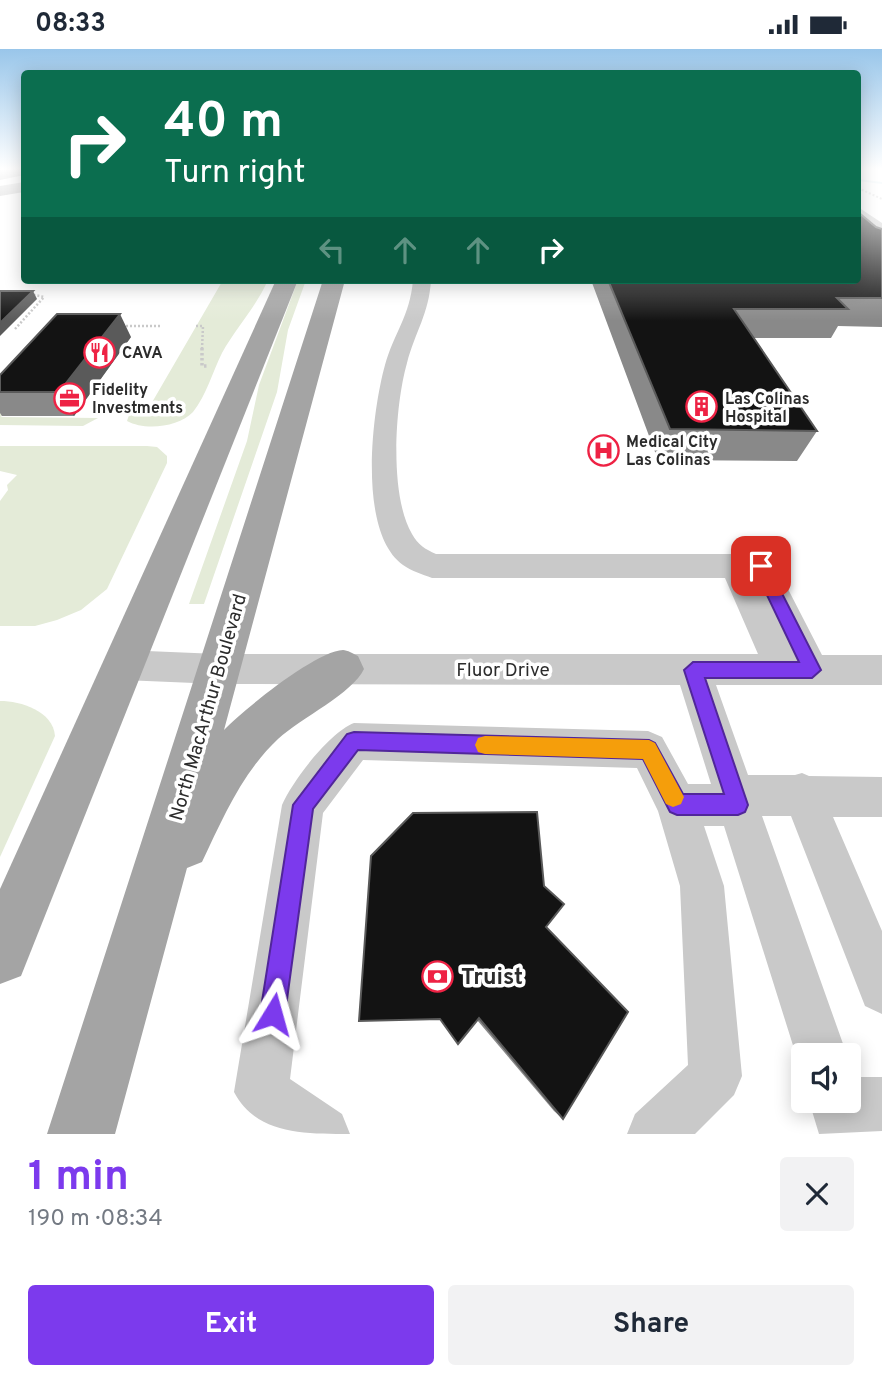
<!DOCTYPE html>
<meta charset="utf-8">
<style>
:root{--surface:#fff;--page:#f2f2f3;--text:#1f2937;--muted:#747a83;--accent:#7c3aed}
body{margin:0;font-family:Overpass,sans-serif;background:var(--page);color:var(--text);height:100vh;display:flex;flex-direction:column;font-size:26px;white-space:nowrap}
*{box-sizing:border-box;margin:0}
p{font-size:23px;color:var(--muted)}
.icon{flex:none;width:38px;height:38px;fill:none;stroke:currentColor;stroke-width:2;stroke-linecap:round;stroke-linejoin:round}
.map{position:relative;height:1085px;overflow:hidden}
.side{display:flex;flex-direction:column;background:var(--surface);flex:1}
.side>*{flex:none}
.hud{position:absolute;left:21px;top:21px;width:840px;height:214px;border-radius:7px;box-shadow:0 4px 18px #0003;background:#0b6e4f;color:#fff;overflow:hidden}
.controls{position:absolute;left:791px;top:994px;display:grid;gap:14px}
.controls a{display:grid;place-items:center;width:70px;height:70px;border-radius:7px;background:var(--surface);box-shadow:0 4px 18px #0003;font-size:35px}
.pin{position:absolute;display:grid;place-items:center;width:60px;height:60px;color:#fff;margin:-30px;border-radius:14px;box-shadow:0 4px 10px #0006}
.me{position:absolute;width:77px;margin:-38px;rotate:8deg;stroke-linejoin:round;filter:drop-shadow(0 0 5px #0008)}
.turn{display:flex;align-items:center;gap:24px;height:147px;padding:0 28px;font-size:32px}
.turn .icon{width:91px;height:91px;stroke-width:2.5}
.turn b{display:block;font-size:49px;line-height:60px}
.lanes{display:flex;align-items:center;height:66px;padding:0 28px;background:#0003;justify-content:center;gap:35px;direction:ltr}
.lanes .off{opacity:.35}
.round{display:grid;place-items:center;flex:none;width:74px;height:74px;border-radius:7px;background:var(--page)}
.headline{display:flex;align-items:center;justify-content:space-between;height:119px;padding:0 28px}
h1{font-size:42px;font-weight:700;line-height:52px;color:var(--accent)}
.action{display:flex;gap:14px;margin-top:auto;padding:14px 28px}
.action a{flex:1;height:80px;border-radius:7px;background:var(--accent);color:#fff;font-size:28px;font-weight:700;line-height:80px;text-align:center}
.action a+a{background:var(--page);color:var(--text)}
.status{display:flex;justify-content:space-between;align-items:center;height:49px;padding:0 35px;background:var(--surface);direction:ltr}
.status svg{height:19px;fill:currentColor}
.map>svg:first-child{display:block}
</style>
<div class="status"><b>08:33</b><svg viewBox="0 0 49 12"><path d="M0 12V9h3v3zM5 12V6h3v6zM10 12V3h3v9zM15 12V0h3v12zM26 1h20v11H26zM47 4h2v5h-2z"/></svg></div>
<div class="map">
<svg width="882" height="1085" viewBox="0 0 882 1085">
<rect width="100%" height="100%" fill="#fff"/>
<g fill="#e4ebd8">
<path d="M223,231H268C256,258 236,279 222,304C213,322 206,347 193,363C179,378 145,382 127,372L130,363L147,362Z"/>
<path d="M298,231H306L288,281L277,343L204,555H189L247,392L259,336Z"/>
<path d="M0,358H8L1,368L98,369L83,377L0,376Z"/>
<path d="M0,397H147L157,398L167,407V414L107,540L81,561L57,571L35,577H0V452L8,441L7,436L17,426L0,422Z"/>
<path d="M0,652C21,652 53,662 55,687L0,808Z"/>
</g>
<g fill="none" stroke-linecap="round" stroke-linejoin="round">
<path fill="#c2e0ec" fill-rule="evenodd" d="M858,130L882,133V135L858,132Z"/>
<path stroke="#c9c9c9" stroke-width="2" stroke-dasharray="2 2" stroke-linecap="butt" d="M858,139L882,150"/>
<g stroke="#c9c9c9" stroke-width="2.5" stroke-dasharray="2 2" stroke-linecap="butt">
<path d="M122,277H160"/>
<path d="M196,277H203L202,300"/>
<path d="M15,280L44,248L30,245"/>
</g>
<path stroke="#c9c9c9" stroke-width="3.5" stroke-dasharray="2.5 2.5" stroke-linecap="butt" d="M202,299V317H209"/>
<g fill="#c9c9c9" fill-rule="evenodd">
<path d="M858,158L882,174V187L858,169Z"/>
<path d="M413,231H431C429,265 415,283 407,314C395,356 389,446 412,485C418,496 425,500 436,505H735L746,509L748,513L750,509L761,505L772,509L822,606H882V636H716L748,726H795L802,724L809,727L882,728V768H833L882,882V965L865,957L791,767H762L847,1006H803L802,1025L724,777H704L724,837L742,1027L734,1046L695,1085H627L635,1065L688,1016L680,837L658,762L637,719L363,711L323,764L290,1030L342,1065L350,1085C302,1085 256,1085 234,1043L282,756C293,731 330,683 354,674L648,682L662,688L688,735H711L680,636L218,635L123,631L111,627L106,616L111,605L123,601L218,605H758L725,529H432C422,525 411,522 403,516C357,483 372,363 385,316C394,284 410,267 413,231Z"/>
<path d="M849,1028H882V1082L819,1085L809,1052H849Z"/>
</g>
<g fill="#a4a4a4" fill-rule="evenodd">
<path d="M24,133V143L0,147V137Z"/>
<path d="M276,231H298L21,927L0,935V840Z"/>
<path d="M323,231H345L224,681C243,661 316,602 343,601C347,601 354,605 358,607L364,620C353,644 301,669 278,690C242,724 223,769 202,813L187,819L115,1085H47Z"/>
</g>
<path fill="#939393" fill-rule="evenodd" d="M24,120V126L0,131V121Z"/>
</g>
<g fill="#898989">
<path d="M876,178L882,180V278L838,277L831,289H754L817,382L797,412L658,411L591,231H858Z"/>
<path d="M131,288L74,367H2L0,364V326Z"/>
<path d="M546,878L563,1070L554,1062L477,971Z"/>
</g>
<g fill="#5a5a5a">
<path d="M33,242L37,250L0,287V274Z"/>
<path d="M120,265L131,288L74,367L59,343Z"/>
</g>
<g fill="#131313" stroke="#5a5a5a" stroke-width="2">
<path d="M858,163L876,178L882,180V249H837L848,260H734L817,382L670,380L608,231H858Z"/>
<path d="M0,242H33L0,274Z"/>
<path d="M57,265H120L59,343H0V326Z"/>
<path d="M537,763L544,837L564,855L546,878L628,963L563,1070L479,969L458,995L440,970L359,972L371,807L413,764Z"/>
</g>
<linearGradient id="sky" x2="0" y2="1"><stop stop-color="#99c6ea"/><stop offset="0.44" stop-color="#fff"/><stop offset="1" stop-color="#fff" stop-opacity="0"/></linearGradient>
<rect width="882" height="272" fill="url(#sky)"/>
<path fill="#7c3aed" stroke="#51269a" stroke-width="2" d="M761,511L766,513L821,621L812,629H705L748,756L745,763L738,766H677L670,763L643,710L358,701L313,760L285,965L282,974L273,978L264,974L260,965L293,756L347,685L354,683L649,691L655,694L683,745H724L684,621L693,613H799L753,517Z"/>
<path fill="#f59e0b" d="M485,687L649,691L655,694L684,748L681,755L673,758L666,755L643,710L485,705L478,703L475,696L478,689Z"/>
<defs>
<symbol id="restaurant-ring" viewBox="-11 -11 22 22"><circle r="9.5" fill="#fff" stroke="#e24" stroke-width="1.5"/><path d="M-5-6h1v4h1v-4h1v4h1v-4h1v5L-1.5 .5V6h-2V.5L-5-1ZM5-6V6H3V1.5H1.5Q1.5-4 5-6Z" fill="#e24"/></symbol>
<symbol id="office-ring" viewBox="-11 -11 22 22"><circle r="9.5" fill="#fff" stroke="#e24" stroke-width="1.5"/><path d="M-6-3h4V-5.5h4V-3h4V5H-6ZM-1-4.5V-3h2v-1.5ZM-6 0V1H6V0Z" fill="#e24"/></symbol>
<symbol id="building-ring" viewBox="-11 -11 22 22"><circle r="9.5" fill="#fff" stroke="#e24" stroke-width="1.5"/><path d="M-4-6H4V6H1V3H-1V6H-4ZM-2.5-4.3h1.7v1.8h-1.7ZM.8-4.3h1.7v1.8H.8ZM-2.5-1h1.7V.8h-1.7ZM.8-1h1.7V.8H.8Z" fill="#e24"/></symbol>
<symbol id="hospital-ring" viewBox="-11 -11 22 22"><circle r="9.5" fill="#fff" stroke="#e24" stroke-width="1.5"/><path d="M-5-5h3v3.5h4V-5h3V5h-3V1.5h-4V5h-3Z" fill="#e24"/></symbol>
<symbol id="bank-ring" viewBox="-11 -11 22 22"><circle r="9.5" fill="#fff" stroke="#e24" stroke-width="1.5"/><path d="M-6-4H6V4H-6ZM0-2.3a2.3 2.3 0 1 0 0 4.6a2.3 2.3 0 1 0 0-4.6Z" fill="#e24"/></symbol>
</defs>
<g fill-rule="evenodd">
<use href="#restaurant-ring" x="82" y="286" width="35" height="35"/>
<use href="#office-ring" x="52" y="332" width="35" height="35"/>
<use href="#building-ring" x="684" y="340" width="35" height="35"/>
<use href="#hospital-ring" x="586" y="384" width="35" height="35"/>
<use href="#bank-ring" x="420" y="910" width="35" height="35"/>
</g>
<g text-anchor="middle" stroke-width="7" stroke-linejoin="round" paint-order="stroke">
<g font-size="16" font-weight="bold" fill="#2c2c2c" stroke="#fff" text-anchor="start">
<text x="122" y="309">CAVA</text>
<text x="92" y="346">Fidelity<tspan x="92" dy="18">Investments</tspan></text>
<text x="725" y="355">Las Colinas<tspan x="725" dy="18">Hospital</tspan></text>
<text x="626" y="398">Medical City<tspan x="626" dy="18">Las Colinas</tspan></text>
</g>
<g font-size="19" fill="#2c2c2c" stroke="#fff">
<text x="503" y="627">Fluor Drive</text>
<text transform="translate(207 658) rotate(-74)" y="7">North MacArthur Boulevard</text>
</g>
<g font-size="23" font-weight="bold" fill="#2c2c2c" stroke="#fff" text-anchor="start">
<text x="461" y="935">Truist</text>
</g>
</g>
</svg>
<div class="controls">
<a><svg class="icon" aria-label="sound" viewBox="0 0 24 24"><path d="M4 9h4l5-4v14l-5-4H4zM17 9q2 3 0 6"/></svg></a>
</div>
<div class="pin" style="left:761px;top:517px;background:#d93025"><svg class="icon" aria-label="arrive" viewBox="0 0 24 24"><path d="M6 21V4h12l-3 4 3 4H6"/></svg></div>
<svg class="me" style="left:273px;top:965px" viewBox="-20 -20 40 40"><path d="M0-17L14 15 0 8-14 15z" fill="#7c3aed" stroke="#fff" stroke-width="4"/></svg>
<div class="hud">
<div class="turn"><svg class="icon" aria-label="right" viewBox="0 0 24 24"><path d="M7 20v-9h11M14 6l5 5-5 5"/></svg><div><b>40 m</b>Turn right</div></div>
<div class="lanes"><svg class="icon off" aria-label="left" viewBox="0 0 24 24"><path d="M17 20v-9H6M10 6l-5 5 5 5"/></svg><svg class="icon off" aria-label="ahead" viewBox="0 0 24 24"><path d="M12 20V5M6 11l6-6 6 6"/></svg><svg class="icon off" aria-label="ahead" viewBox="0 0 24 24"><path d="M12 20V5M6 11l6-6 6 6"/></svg><svg class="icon" aria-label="right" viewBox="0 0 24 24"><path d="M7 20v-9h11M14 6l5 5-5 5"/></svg></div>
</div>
</div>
<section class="side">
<div class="headline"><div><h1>1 min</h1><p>190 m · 08:34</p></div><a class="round"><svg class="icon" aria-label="close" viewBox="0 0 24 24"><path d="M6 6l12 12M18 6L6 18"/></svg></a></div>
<div class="action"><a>Exit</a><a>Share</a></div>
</section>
